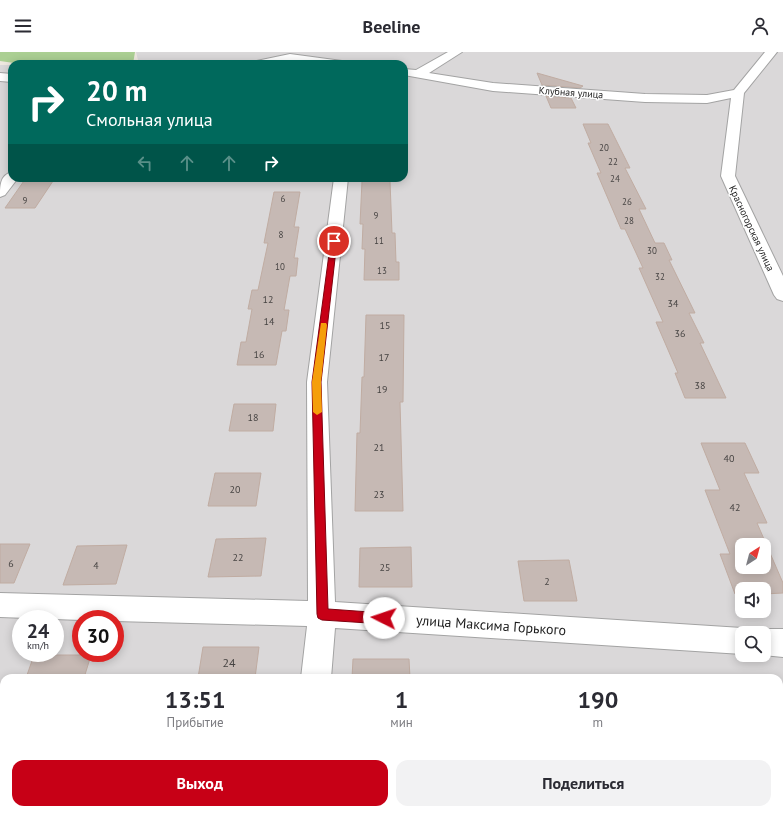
<!DOCTYPE html>
<html lang="ru">
<meta charset="utf-8">
<style>
:root{--surface:#fff;--page:#f2f2f3;--text:#2b2b33;--muted:#7c7c81;--accent:#c70016}
body{margin:0;font-family:"PT Sans",sans-serif;background:var(--page);color:var(--text);height:100vh;display:flex;flex-direction:column;font-size:15px;white-space:nowrap}
*{box-sizing:border-box;margin:0}
p{font-size:13px;color:var(--muted)}
.icon{flex:none;width:22px;height:22px;fill:none;stroke:currentColor;stroke-width:2;stroke-linecap:round;stroke-linejoin:round}
.map{position:relative;flex:1;overflow:hidden}
.side{position:absolute;left:0px;top:622px;width:783px;height:140px;display:flex;flex-direction:column;background:var(--surface);border-radius:12px 12px 0 0;box-shadow:0 2px 10px #0003}
.side>*{flex:none}
.hud{position:absolute;left:8px;top:8px;width:400px;height:122px;border-radius:12px;box-shadow:0 2px 10px #0003;background:#00695c;color:#fff;overflow:hidden}
.needle{width:26px;rotate:36deg}
.tools{position:absolute;left:735px;top:486px;display:grid;gap:8px}
.tools a{display:grid;place-items:center;width:36px;height:36px;border-radius:8px;background:var(--surface);box-shadow:0 2px 10px #0003;font-size:20px}
.speed{position:absolute;left:12px;top:558px;display:flex;gap:8px;font-size:20px;font-weight:700;text-align:center}
.speed>*{display:grid;place-content:center;width:52px;height:52px;border-radius:50%;background:var(--surface);box-shadow:0 2px 10px #0003;line-height:1}
.speed small{font-size:10px;font-weight:400}
.speed .limit{border:6px solid #d22;background:#fff;color:#111}
.pin{position:absolute;display:grid;place-items:center;width:34px;height:34px;color:#fff;margin:-17px;border:2px solid #fff;border-radius:50%;box-shadow:0 1px 4px #0007}
.me{position:absolute;width:44px;margin:-22px;rotate:274deg;stroke-linejoin:round;filter:drop-shadow(0 0 3px #0008)}
.turn{display:flex;align-items:center;gap:14px;height:84px;padding:0 12px;font-size:18px}
.turn .icon{width:52px;height:52px;stroke-width:2.5}
.turn b{display:block;font-size:28px;line-height:34px}
.lanes{display:flex;align-items:center;height:38px;padding:0 12px;background:#0003;justify-content:center;gap:20px;direction:ltr}
.lanes .off{opacity:.35}
.eta{display:flex;justify-content:space-evenly;align-items:center;height:68px;text-align:center}
.eta b{font-size:24px;font-weight:700;line-height:28px}
.action{display:flex;gap:8px;margin-top:auto;padding:8px 12px}
.action a{flex:1;height:46px;border-radius:12px;background:var(--accent);color:#fff;font-size:16px;font-weight:700;line-height:46px;text-align:center}
.action a+a{background:var(--page);color:var(--text)}
header{display:flex;justify-content:space-between;align-items:center;height:52px;padding:0 12px;background:var(--surface);font-size:18px;font-weight:700}
.map>svg:first-child{display:block}
</style>
<header><svg class="icon" aria-label="menu" viewBox="0 0 24 24"><path d="M4 6h16M4 12h16M4 18h16"/></svg>Beeline<svg class="icon" aria-label="person" viewBox="0 0 24 24"><circle cx="12" cy="8" r="4"/><path d="M4 21q1-7 8-7t8 7"/></svg></header>
<div class="map">
<svg width="783" height="762" viewBox="0 0 783 762">
<rect width="100%" height="100%" fill="#eee8e0"/>
<path fill="#dad8d9" fill-rule="evenodd" d="M136,0H783V762H0V13H12V126H404V12H139ZM742,493H764V515H742ZM742,537H764V559H742ZM21,567H55V601H21ZM81,567H115V601H81ZM742,581H764V603H742ZM4,626H779V758H4Z"/>
<path fill="#abcf93" d="M0,0H135L133,12H21L0,9Z"/>
<g fill="#c6b9b4" stroke="#c0aca2" fill-rule="evenodd">
<path d="M537,21L583,34L580,36L542,33Z"/>
<path d="M546,44L571,46L576,56H551Z"/>
<path d="M583,72H608L630,116H625L646,157H639L655,191H664L672,208H669L695,261H689L704,291H700L726,346H685L675,321H678L656,270H663L639,216H643L625,177H621L597,121H601L588,91H591Z"/>
<path d="M26,126H55L35,156H5Z"/>
<path d="M362,129H390L392,181H395L396,210H399V228H364L365,197H362L363,172H360Z"/>
<path d="M274,140H300L294,175H299L294,206H298L296,224H290L284,258H289L286,279H282L276,313H237L241,290H246L252,257H248L252,238H258L268,191H264Z"/>
<path d="M366,263H404L403,350H400L403,459H355L357,381H360L362,325H364Z"/>
<path d="M234,352H276L273,379H229Z"/>
<path d="M701,391H745L759,421H744L767,471H757L783,531V541L764,542V537H742V542H735L720,502H730L705,438H720ZM742,493H764V515H742Z"/>
<path d="M215,421H261L256,454H208Z"/>
<path d="M266,486L261,524L208,525L216,487Z"/>
<path d="M0,492H30L14,531H0Z"/>
<path d="M127,493L116,532L63,533L77,494Z"/>
<path d="M411,495L412,535H359L360,496Z"/>
<path d="M569,508L577,549H524L518,509Z"/>
<path d="M203,595H259L255,626H198Z"/>
<path d="M34,603H91L84,626H26Z"/>
<path d="M353,607H409L410,626H352Z"/>
</g>
<g fill="none" stroke-linecap="round" stroke-linejoin="round">
<defs>
<g id="minor">
<path d="M448,0H462L429,21L493,31L645,42L707,43L734,38L765,0H777L744,41L735,124L783,224V249L777,247L774,243L721,124L731,46L707,51L645,50L493,39L404,23V17L416,18Z"/>
<path d="M290,2L342,9L346,10L348,12H317L290,8L272,12H250L252,10Z"/>
<path d="M0,21L12,22V30L0,29Z"/>
<path d="M12,120V126H18L5,143L0,145C0,134 0,123 12,120Z"/>
<path d="M334,126H348L327,330L335,550L742,576L753,581H742V602L335,576L331,626H301L307,574L115,569V567L81,568L0,565V541L308,549L307,330Z"/>
<path d="M764,577H783V605L763,603L764,581H754Z"/>
<rect x="286" y="758" width="32" height="4"/>
</g>
</defs>
<use href="#minor" stroke="#a3a3a3" stroke-width="2"/>
<use href="#minor" fill="#fff" fill-rule="evenodd"/>
</g>
<path fill="#c70016" stroke="#81000e" d="M331,187L337,189L321,330L328,557L384,561L388,562L390,566L388,570L384,572L322,568L318,566L317,562L312,330Z"/>
<path fill="#f59e0b" d="M321,271H326L327,273L321,330L322,360L317,363L313,360L312,330Z"/>
<g text-anchor="middle" stroke-width="3" stroke-linejoin="round" paint-order="stroke">
<g font-size="9" fill="#464342">
<text x="604" y="99">20</text>
<text x="613" y="113">22</text>
<text x="615" y="130">24</text>
<text x="283" y="150">6</text>
<text x="25" y="152">9</text>
<text x="627" y="153">26</text>
<text x="376" y="167">9</text>
<text x="629" y="172">28</text>
<text x="281" y="186">8</text>
<text x="379" y="192">11</text>
<text x="652" y="202">30</text>
<text x="280" y="218">10</text>
<text x="382" y="222">13</text>
<text x="660" y="228">32</text>
</g>
<g font-size="10" fill="#1c1c1c" stroke="#fff">
<text transform="translate(571 40) rotate(4)" y="4">Клубная улица</text>
<text transform="translate(752 176) rotate(65)" y="4">Красногорская улица</text>
</g>
<g font-size="10" fill="#464342">
<text x="268" y="251">12</text>
<text x="673" y="255">34</text>
<text x="269" y="273">14</text>
<text x="385" y="277">15</text>
<text x="680" y="285">36</text>
<text x="259" y="306">16</text>
<text x="384" y="309">17</text>
<text x="700" y="337">38</text>
<text x="382" y="341">19</text>
<text x="253" y="369">18</text>
<text x="379" y="399">21</text>
<text x="729" y="410">40</text>
<text x="235" y="441">20</text>
<text x="379" y="446">23</text>
<text x="735" y="459">42</text>
<text x="238" y="509">22</text>
<text x="11" y="515">6</text>
<text x="96" y="517">4</text>
<text x="385" y="519">25</text>
<text x="547" y="533">2</text>
</g>
<g font-size="12" fill="#464342">
<text x="229" y="615">24</text>
</g>
<g font-size="14" fill="#1c1c1c" stroke="#fff">
<text transform="translate(491 573) rotate(4)" y="5">улица Максима Горького</text>
</g>
</g>
</svg>
<div class="tools">
<a><svg class="needle" viewBox="-14 -14 28 28"><path d="M0-13l5 13h-10z" fill="#e53935"/><path d="M0 13l5-13h-10z" fill="#7c7c81"/></svg></a>
<a><svg class="icon" aria-label="sound" viewBox="0 0 24 24"><path d="M4 9h4l5-4v14l-5-4H4zM17 9q2 3 0 6"/></svg></a>
<a><svg class="icon" aria-label="search" viewBox="0 0 24 24"><circle cx="10" cy="10" r="6"/><path d="M15 15l6 6"/></svg></a>
</div>
<div class="speed"><div>24<small>km/h</small></div><div class="limit">30</div></div>
<div class="pin" style="left:334px;top:189px;background:#d93025"><svg class="icon" aria-label="arrive" viewBox="0 0 24 24"><path d="M6 21V4h12l-3 4 3 4H6"/></svg></div>
<svg class="me" style="left:384px;top:566px" viewBox="-20 -20 40 40"><circle r="19" fill="#fff"/><path d="M0-13L10 11 0 6-10 11z" fill="#c70016"/></svg>
<div class="hud">
<div class="turn"><svg class="icon" aria-label="right" viewBox="0 0 24 24"><path d="M7 20v-9h11M14 6l5 5-5 5"/></svg><div><b>20 m</b>Смольная улица</div></div>
<div class="lanes"><svg class="icon off" aria-label="left" viewBox="0 0 24 24"><path d="M17 20v-9H6M10 6l-5 5 5 5"/></svg><svg class="icon off" aria-label="ahead" viewBox="0 0 24 24"><path d="M12 20V5M6 11l6-6 6 6"/></svg><svg class="icon off" aria-label="ahead" viewBox="0 0 24 24"><path d="M12 20V5M6 11l6-6 6 6"/></svg><svg class="icon" aria-label="right" viewBox="0 0 24 24"><path d="M7 20v-9h11M14 6l5 5-5 5"/></svg></div>
</div>
<section class="side">
<div class="eta">
<div><b>13:51</b><p>Прибытие</p></div>
<div><b>1</b><p>мин</p></div>
<div><b>190</b><p>m</p></div>
</div>
<div class="action"><a>Выход</a><a>Поделиться</a></div>
</section>
</div>
